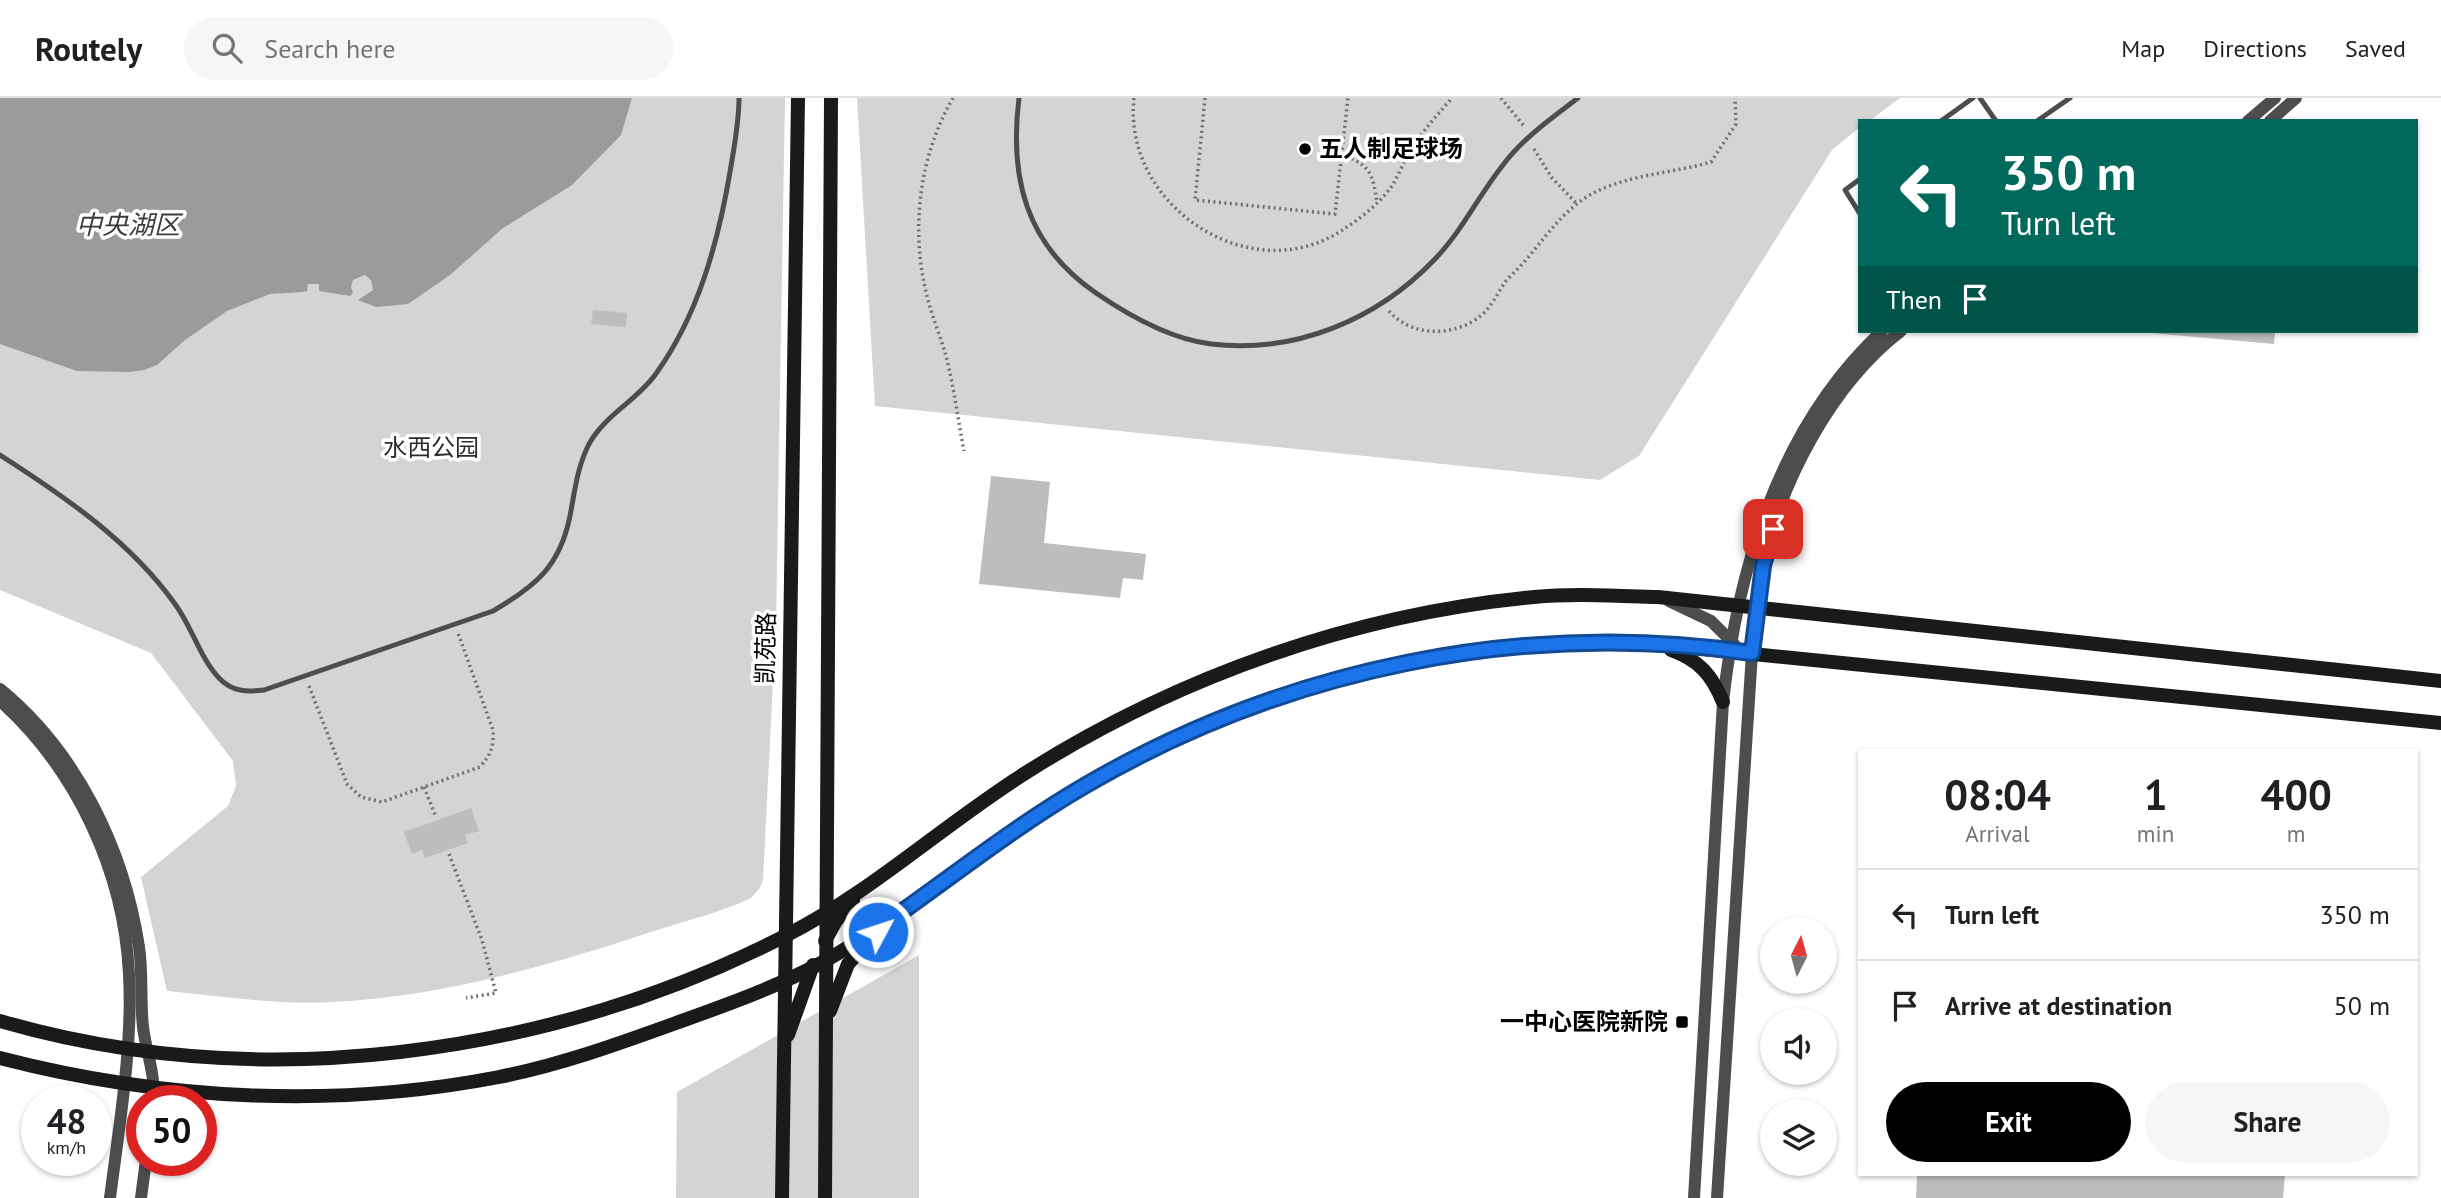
<!DOCTYPE html>
<meta charset="utf-8">
<style>
:root{--surface:#fff;--page:#f6f6f6;--text:#202124;--muted:#757577;--line:#e0e0e0;--accent:#000}
body{margin:0;font-family:"PT Sans","Noto Sans SC",sans-serif;background:var(--page);color:var(--text);height:100vh;display:flex;flex-direction:column;font-size:26px;white-space:nowrap}
*{box-sizing:border-box;margin:0}
p{font-size:23px;color:var(--muted)}
.icon{flex:none;width:38px;height:38px;fill:none;stroke:currentColor;stroke-width:2;stroke-linecap:round;stroke-linejoin:round}
.map{position:relative;flex:1;overflow:hidden}
.drawer{position:absolute;left:1858px;top:651px;width:560px;height:427px;display:flex;flex-direction:column;background:var(--surface);border-radius:0px;box-shadow:0 2px 5px #0004}
.drawer>*{flex:none}
.guide{position:absolute;left:1858px;top:21px;width:560px;height:214px;border-radius:0px;box-shadow:0 2px 5px #0004;background:#00695c;color:#fff;overflow:hidden}
.needle{width:46px;rotate:6deg}
.controls{position:absolute;left:1760px;top:819px;display:grid;gap:14px}
.controls a{display:grid;place-items:center;width:77px;height:77px;border-radius:50%;background:var(--surface);box-shadow:0 2px 5px #0004;font-size:35px}
.speed{position:absolute;left:21px;top:987px;display:flex;gap:14px;font-size:35px;font-weight:700;text-align:center}
.speed>*{display:grid;place-content:center;width:91px;height:91px;border-radius:50%;background:var(--surface);box-shadow:0 2px 5px #0004;line-height:1}
.speed small{font-size:18px;font-weight:400}
.speed .limit{border:10px solid #d22;background:#fff;color:#111}
.pin{position:absolute;display:grid;place-items:center;width:60px;height:60px;color:#fff;margin:-30px;border-radius:14px;box-shadow:0 4px 10px #0006}
.me{position:absolute;width:77px;margin:-38px;rotate:50deg;stroke-linejoin:round;filter:drop-shadow(0 0 5px #0008)}
.turn{display:flex;align-items:center;gap:24px;height:147px;padding:0 28px;font-size:32px}
.turn .icon{width:91px;height:91px;stroke-width:2.5}
.turn b{display:block;font-size:49px;line-height:60px}
.then{display:flex;align-items:center;height:66px;padding:0 28px;background:#0003;gap:14px;font-size:26px}
.eta{display:flex;justify-content:space-evenly;align-items:center;height:119px;text-align:center}
.eta b{font-size:42px;font-weight:600;line-height:49px}
.cta{display:flex;gap:14px;margin-top:auto;padding:14px 28px}
.cta a{flex:1;height:80px;border-radius:42px;background:var(--accent);color:#fff;font-size:28px;font-weight:600;line-height:80px;text-align:center}
.cta a+a{background:var(--page);color:var(--text)}
ul{padding:0;list-style:none}
li{display:flex;align-items:center;gap:21px;height:91px;padding:0 28px;border-top:2px solid var(--line)}
li div{flex:1}
li b{display:block;font-size:26px}
li em{font-style:normal}
header{display:flex;align-items:center;gap:42px;box-sizing:border-box;height:98px;padding:0 35px;background:var(--surface);border-bottom:2px solid var(--line)}
header strong{font-size:33px}
nav{display:flex;gap:38px;margin-inline-start:auto;font-size:24px}
.search{width:490px;height:63px;background:var(--page);display:flex;align-items:center;gap:18px;box-sizing:border-box;padding:0 24px;border-radius:38px;color:var(--muted);font-size:26px}
.map>svg:first-child{display:block}
</style>
<header>
<strong>Routely</strong>
<div class="search"><svg class="icon" aria-label="search" viewBox="0 0 24 24"><circle cx="10" cy="10" r="6"/><path d="M15 15l6 6"/></svg>Search here</div>
<nav><a>Map</a><a>Directions</a><a>Saved</a></nav>
</header>
<div class="map">
<svg width="2441" height="1100" viewBox="0 0 2441 1100">
<rect width="100%" height="100%" fill="#fff"/>
<g fill="#d4d4d4">
<path d="M0,0H785L776,524L763,782L760,790L751,800C720,815 684,823 651,834C552,867 435,900 331,904C276,907 221,898 167,893L141,779L228,708L236,688L233,663L151,555L0,492Z"/>
<path d="M857,0H1900L1869,23H1860V29L1832,52L1639,358L1600,382L875,308Z"/>
<path d="M919,857V1100H676L677,994Z"/>
</g>
<path fill="#9b9b9b" d="M0,0H632L621,37L572,87L503,130L450,177L408,206L376,209L358,202L373,192L371,182L365,177L353,182L351,189L353,195L350,198L319,193V186H308L307,193L303,194L270,196L227,213L185,242L157,267L144,272L129,274L77,273L0,246Z"/>
<g fill="#bdbdbd">
<path d="M593,212L627,215L626,229L591,226Z"/>
<path d="M2151,233H2275L2274,246L2151,235Z"/>
<path d="M991,378L1050,384L1044,445L1146,456L1143,482L1123,480L1120,500L979,486Z"/>
<path d="M471,710L479,733L465,737L468,745L425,760L422,752L412,756L404,734Z"/>
<path d="M1917,1076H2285L2283,1100H1916Z"/>
</g>
<g fill="none" stroke-linecap="round" stroke-linejoin="round">
<g stroke="#6f6f6f" stroke-width="3.5" stroke-dasharray="2 3.5" stroke-linecap="butt">
<path d="M953,0C918,60 910,135 928,202C933,221 941,240 946,258C954,289 958,322 964,353"/>
<path d="M1134,0C1122,108 1252,194 1344,131C1361,120 1380,105 1392,88C1400,75 1405,59 1415,46C1426,29 1439,15 1452,0"/>
<path d="M1205,0L1195,102L1335,116L1348,0"/>
<path d="M1501,0L1524,28"/>
<path d="M1534,51L1552,80L1576,105"/>
<path d="M1341,57C1371,66 1373,77 1377,105"/>
<path d="M1389,213C1413,241 1459,239 1485,214C1493,205 1499,193 1506,183C1512,176 1519,170 1525,163C1545,140 1561,115 1588,98C1626,76 1670,76 1711,64L1736,26L1735,0"/>
<path d="M309,588L347,686L361,699L382,704L480,669C491,656 494,649 493,632L458,535"/>
<path d="M424,689L436,719"/>
<path d="M449,756L482,842L496,895L466,900"/>
</g>
<g stroke="#4d4d4d" stroke-width="5">
<path d="M1019,0C1009,80 1026,147 1096,195C1128,217 1170,241 1211,246C1295,256 1377,222 1435,161C1462,133 1479,97 1503,67C1523,40 1552,20 1578,0"/>
<path d="M1980,0L1996,23"/>
<path d="M1941,23L1973,0"/>
<path d="M2037,23L2070,0"/>
<path d="M1860,81L1845,92L1860,116"/>
<path d="M0,357C64,398 130,443 175,506C192,529 200,560 219,580C232,594 247,594 264,592L493,513C536,488 560,468 570,418C575,392 577,370 589,346C605,317 636,303 655,277C698,218 718,145 730,74C734,50 739,25 739,0"/>
</g>
<g stroke="#4d4d4d" stroke-width="12">
<path d="M2248,23L2275,0"/>
<path d="M2270,23L2296,0"/>
<path d="M1669,503L1711,523L1734,546"/>
<path d="M0,591C77,654 124,751 139,849C143,875 140,902 143,929C146,954 156,977 153,1003"/>
<path d="M0,603C77,672 124,774 129,876C133,947 119,1029 110,1100"/>
<path d="M141,1100L146,1062"/>
<path d="M1694,1100L1723,604C1738,468 1780,328 1882,233"/>
<path d="M1717,1100L1752,555C1755,526 1758,498 1763,470C1779,385 1832,286 1901,233"/>
</g>
<g stroke="#1a1a1a" stroke-width="14">
<path d="M1671,552C1699,562 1712,577 1723,604"/>
<path d="M825,843L836,823L853,803"/>
<path d="M830,913L848,866L874,838"/>
<path d="M0,923C259,998 547,959 785,838C872,794 944,726 1027,674C1179,578 1355,516 1534,499C1575,495 1617,498 1658,499L2441,583"/>
<path d="M788,937L813,867"/>
<path d="M0,960C162,1002 334,1011 499,979C560,967 618,946 676,925C726,907 777,889 823,864C915,812 995,739 1087,686C1256,589 1457,532 1653,546L2441,625"/>
<path d="M782,1100L798,0"/>
<path d="M825,1100L831,0"/>
</g>
</g>
<g fill="none" stroke-linecap="round" stroke-linejoin="round">
<defs>
<path id="route" d="M878,834L890,822C954,777 1017,727 1086,687C1285,571 1522,521 1752,555L1763,468L1773,431"/>
</defs>
<use href="#route" stroke="#114b97" stroke-width="18"/>
<use href="#route" stroke="#1a73e8" stroke-width="12"/>
</g>
<g fill="#000" stroke="#fff" stroke-width="2.5">
<circle cx="1305" cy="51" r="7"/>
<rect x="1675" y="917" width="14" height="14" rx="3.5"/>
</g>
<g text-anchor="middle" stroke-width="7" stroke-linejoin="round" paint-order="stroke">
<g font-size="24" font-weight="bold" fill="#000" stroke="#fff" text-anchor="start">
<text x="1319" y="59">五人制足球场</text>
<text x="1668" y="932" text-anchor="end">一中心医院新院</text>
</g>
<g font-size="24" fill="#2b2b2b" stroke="#fff">
<text x="431" y="358">水西公园</text>
</g>
<g font-size="24" fill="#000" stroke="#fff">
<text transform="translate(766 550) rotate(-89)" y="8">凯苑路</text>
</g>
<g font-size="26" font-style="italic" fill="#3c3c3c" stroke="#fff">
<text x="128" y="136">中央湖区</text>
</g>
</g>
</svg>
<div class="controls">
<a><svg class="needle" viewBox="-14 -14 28 28"><path d="M0-13l5 13h-10z" fill="#e53935"/><path d="M0 13l5-13h-10z" fill="#757577"/></svg></a>
<a><svg class="icon" aria-label="sound" viewBox="0 0 24 24"><path d="M4 9h4l5-4v14l-5-4H4zM17 9q2 3 0 6"/></svg></a>
<a><svg class="icon" aria-label="layers" viewBox="0 0 24 24"><path d="M12 4l9 5-9 5-9-5zM3 14l9 5 9-5"/></svg></a>
</div>
<div class="speed"><div>48<small>km/h</small></div><div class="limit">50</div></div>
<div class="pin" style="left:1773px;top:431px;background:#d93025"><svg class="icon" aria-label="arrive" viewBox="0 0 24 24"><path d="M6 21V4h12l-3 4 3 4H6"/></svg></div>
<svg class="me" style="left:878px;top:834px" viewBox="-20 -20 40 40"><circle r="17" fill="#1a73e8" stroke="#fff" stroke-width="3"/><path d="M0-11L8 9 0 5-8 9z" fill="#fff"/></svg>
<div class="guide">
<div class="turn"><svg class="icon" aria-label="left" viewBox="0 0 24 24"><path d="M17 20v-9H6M10 6l-5 5 5 5"/></svg><div><b>350 m</b>Turn left</div></div>
<div class="then">Then<svg class="icon" aria-label="arrive" viewBox="0 0 24 24"><path d="M6 21V4h12l-3 4 3 4H6"/></svg></div>
</div>
<section class="drawer">
<div class="eta">
<div><b>08:04</b><p>Arrival</p></div>
<div><b>1</b><p>min</p></div>
<div><b>400</b><p>m</p></div>
</div>
<ul>
<li><svg class="icon" aria-label="left" viewBox="0 0 24 24"><path d="M17 20v-9H6M10 6l-5 5 5 5"/></svg><div><b>Turn left</b></div><em>350 m</em></li>
<li><svg class="icon" aria-label="arrive" viewBox="0 0 24 24"><path d="M6 21V4h12l-3 4 3 4H6"/></svg><div><b>Arrive at destination</b></div><em>50 m</em></li>
</ul>
<div class="cta"><a>Exit</a><a>Share</a></div>
</section>
</div>
